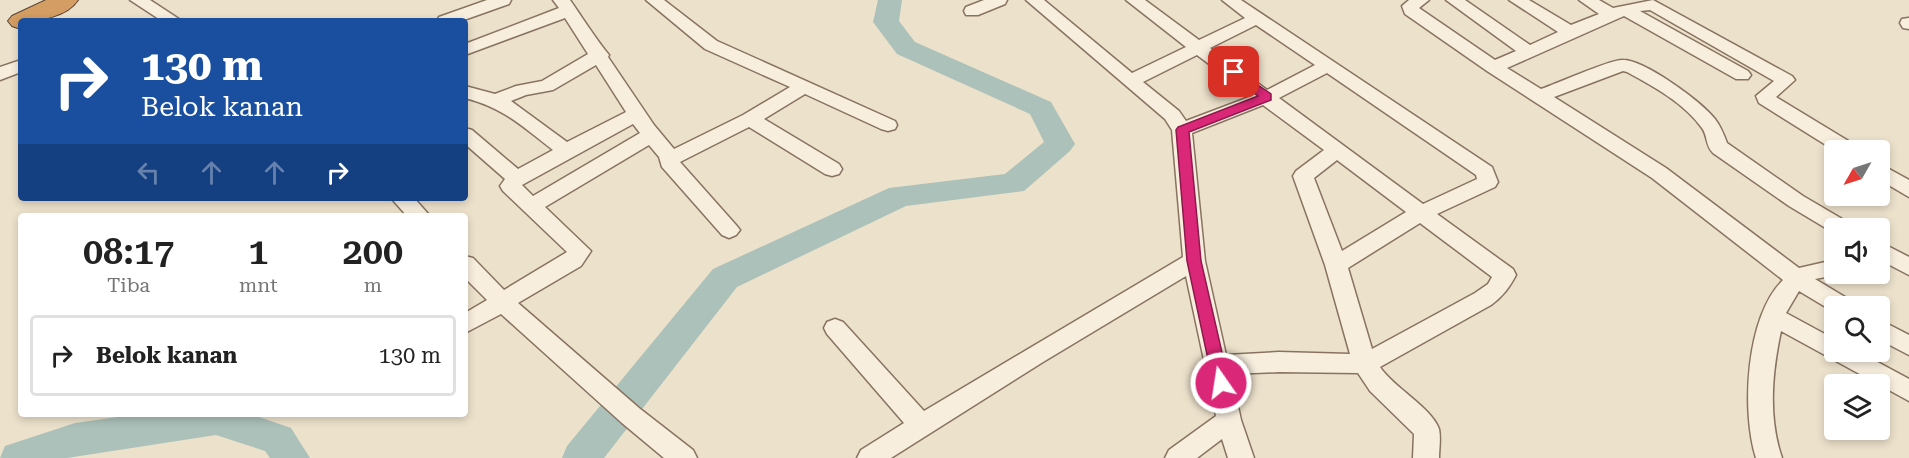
<!DOCTYPE html>
<html lang="id">
<style>
:root{--surface:#fff;--page:#f2f2f2;--text:#222;--muted:#767676;--line:#e0e0e0}
body{margin:0;font-family:"Roboto Serif",serif;background:var(--page);color:var(--text);height:100vh;display:flex;flex-direction:column;font-size:22px;white-space:nowrap}
*{box-sizing:border-box;margin:0}
p{font-size:20px;color:var(--muted)}
.icon{flex:none;width:33px;height:33px;fill:none;stroke:currentColor;stroke-width:2;stroke-linecap:round;stroke-linejoin:round}
.map{position:relative;flex:1;overflow:hidden}
.details{position:absolute;left:18px;top:213px;width:450px;height:204px;display:flex;flex-direction:column;background:var(--surface);border-radius:6px;box-shadow:0 3px 9px #0003}
.details>*{flex:none}
.banner{position:absolute;left:18px;top:18px;width:450px;height:183px;border-radius:6px;box-shadow:0 3px 9px #0003;background:#1a4fa0;color:#fff;overflow:hidden}
.needle{width:39px;rotate:231deg}
.controls{position:absolute;left:1824px;top:140px;display:grid;gap:12px}
.controls a{display:grid;place-items:center;width:66px;height:66px;border-radius:6px;background:var(--surface);box-shadow:0 3px 9px #0003;font-size:30px}
.pin{position:absolute;display:grid;place-items:center;width:51px;height:51px;color:#fff;margin:-26px;border-radius:12px;box-shadow:0 3px 9px #0006}
.me{position:absolute;width:66px;margin:-33px;rotate:347deg;stroke-linejoin:round;filter:drop-shadow(0 0 4px #0008)}
.turn{display:flex;align-items:center;gap:21px;height:126px;padding:0 24px;font-size:27px}
.turn .icon{width:78px;height:78px;stroke-width:2.5}
.turn b{display:block;font-size:42px;line-height:51px}
.lanes{display:flex;align-items:center;height:57px;padding:0 24px;background:#0003;justify-content:center;gap:30px;direction:ltr}
.lanes .off{opacity:.35}
.eta{display:flex;justify-content:space-evenly;align-items:center;height:102px;text-align:center}
.eta b{font-size:36px;font-weight:600;line-height:42px}
ul{padding:0;list-style:none}
li{display:flex;align-items:center;gap:18px;height:81px;margin:0 12px 9px;padding:0 12px;border:3px solid var(--line);border-radius:6px}
li div{flex:1}
li b{display:block;font-size:22px}
li em{font-style:normal}
.map>svg:first-child{display:block}
</style>
<div class="map">
<svg width="1909" height="458" viewBox="0 0 1909 458">
<rect width="100%" height="100%" fill="#ece1cb"/>
<g fill="none" stroke-linecap="round" stroke-linejoin="round">
<g fill="#abc1b9" fill-rule="evenodd">
<path d="M878,0H902L899,21L915,42L1051,102L1075,144L1070,151L1024,191L906,206L737,287L604,458H562L567,446L713,269L889,188L1005,174L1044,142L1030,114L897,54L873,22Z"/>
<path d="M139,414H250L291,428L310,458H270L265,451L216,435L67,458H0L5,446L75,423Z"/>
</g>
<defs>
<g id="minor">
<path d="M130,0H150L182,21H162Z"/>
<path d="M487,0H511L509,4L461,21H437L439,17Z"/>
<path d="M553,0H570C582,17 595,38 609,55L608,57L654,125L674,149L743,115L790,87L705,49L646,0H664L717,41L895,121L897,125L895,129L888,131L881,129L805,94L764,119L839,164L842,169L839,174L832,176L825,174L749,127L680,162L736,225L740,230L736,235L729,238L722,235L662,167L659,157L649,145L545,207L591,251L581,266L518,303L639,408L693,450L697,458H664L622,423L501,314L465,333V313L487,300L465,278V256L473,258L504,290L567,252L503,191L500,186L505,179L465,144V128L472,130L518,169L553,150C522,126 504,108 465,98V86L495,94L516,86L542,81L588,54L565,18L465,55V44L559,8ZM596,65L626,112L567,142L511,101L526,95L553,90ZM633,124L640,133L533,196L522,185Z"/>
<path d="M984,0H1007L1005,4L978,15H966L964,11L966,7Z"/>
<path d="M1026,0H1044L1132,73L1186,47L1126,0H1145L1199,40L1245,18L1222,0H1241L1492,167L1498,182L1495,187L1437,214L1513,269L1516,275C1509,288 1503,296 1491,305L1380,367C1393,387 1432,408 1439,429C1441,438 1439,449 1439,458H1413L1414,434L1370,391L1358,373L1279,372L1231,374L1241,420L1254,458H1228L1222,439L1197,458H1165L1169,450L1216,416L1186,276L1043,362L891,458H857L861,450L904,423L827,334L824,328L827,322L835,319L843,322L924,411L1183,257L1172,130L1165,119ZM1256,25L1315,65L1267,90L1210,48ZM1197,55L1252,96L1186,121L1179,111L1143,82ZM1327,73L1476,175L1477,179L1423,204L1279,98ZM1263,105L1324,150L1296,171L1293,176L1325,265L1350,354L1279,352L1226,355L1205,261L1192,133ZM1337,160L1406,212L1342,251L1314,178ZM1420,223L1492,277L1488,284L1475,293L1372,349L1348,268Z"/>
<path d="M1409,0H1429L1419,8L1495,60L1516,51L1446,0H1465L1530,45L1558,32L1509,0H1529L1571,25L1599,14L1579,0H1599L1613,8L1653,0L1792,76L1795,80L1776,97L1855,145L1858,150H1834L1759,103L1756,96L1774,81L1650,10L1640,11L1748,71L1751,75L1748,79H1736L1624,16L1507,68L1541,89C1556,84 1611,59 1623,60C1645,60 1702,102 1715,119C1721,127 1724,135 1727,143L1803,196L1849,223L1852,228H1834V233L1789,206L1713,153C1705,145 1708,136 1702,128C1684,103 1653,86 1627,72L1623,71L1554,97L1666,168L1799,268L1834,260V273L1842,274L1815,279L1850,300L1853,306H1834V312L1799,291L1786,313L1834,339V351H1857L1909,379V401L1781,331C1772,373 1768,417 1782,458H1756C1741,411 1746,316 1783,280L1652,178L1487,71L1405,14L1402,6Z"/>
<path d="M1908,18H1909V29L1903,28L1900,23L1902,19Z"/>
<path d="M21,60V72L0,80V67Z"/>
<path d="M1880,164L1909,180V197L1880,180Z"/>
<path d="M391,198H414L430,216H407Z"/>
<path d="M1880,242L1909,257V275L1880,260Z"/>
<path d="M1880,320L1909,335V355L1880,340Z"/>
</g>
<path id="highway" d="M46,0H78C67,17 39,21 21,21V29L12,26L8,21L12,16Z"/>
</defs>
<use href="#minor" stroke="#887360" stroke-width="3"/>
<use href="#highway" stroke="#564233" stroke-width="2"/>
<use href="#minor" fill="#f7eede" fill-rule="evenodd"/>
<use href="#highway" fill="#d39d63" fill-rule="evenodd"/>
</g>
<path fill="#db2777" stroke="#8e194d" stroke-width="1.5" d="M1234,69L1271,94V100L1189,132L1201,261L1229,383L1227,387L1221,389L1216,387L1213,383L1187,261L1176,130L1178,127L1258,96L1229,75L1228,72Z"/>
</svg>
<div class="controls">
<a><svg class="needle" viewBox="-14 -14 28 28"><path d="M0-13l5 13h-10z" fill="#e53935"/><path d="M0 13l5-13h-10z" fill="#767676"/></svg></a>
<a><svg class="icon" aria-label="sound" viewBox="0 0 24 24"><path d="M4 9h4l5-4v14l-5-4H4zM17 9q2 3 0 6"/></svg></a>
<a><svg class="icon" aria-label="search" viewBox="0 0 24 24"><circle cx="10" cy="10" r="6"/><path d="M15 15l6 6"/></svg></a>
<a><svg class="icon" aria-label="layers" viewBox="0 0 24 24"><path d="M12 4l9 5-9 5-9-5zM3 14l9 5 9-5"/></svg></a>
</div>
<div class="pin" style="left:1234px;top:72px;background:#d93025"><svg class="icon" aria-label="arrive" viewBox="0 0 24 24"><path d="M6 21V4h12l-3 4 3 4H6"/></svg></div>
<svg class="me" style="left:1221px;top:383px" viewBox="-20 -20 40 40"><circle r="17" fill="#db2777" stroke="#fff" stroke-width="3"/><path d="M0-11L8 9 0 5-8 9z" fill="#fff"/></svg>
<div class="banner">
<div class="turn"><svg class="icon" aria-label="right" viewBox="0 0 24 24"><path d="M7 20v-9h11M14 6l5 5-5 5"/></svg><div><b>130 m</b>Belok kanan</div></div>
<div class="lanes"><svg class="icon off" aria-label="left" viewBox="0 0 24 24"><path d="M17 20v-9H6M10 6l-5 5 5 5"/></svg><svg class="icon off" aria-label="ahead" viewBox="0 0 24 24"><path d="M12 20V5M6 11l6-6 6 6"/></svg><svg class="icon off" aria-label="ahead" viewBox="0 0 24 24"><path d="M12 20V5M6 11l6-6 6 6"/></svg><svg class="icon" aria-label="right" viewBox="0 0 24 24"><path d="M7 20v-9h11M14 6l5 5-5 5"/></svg></div>
</div>
<section class="details">
<div class="eta">
<div><b>08:17</b><p>Tiba</p></div>
<div><b>1</b><p>mnt</p></div>
<div><b>200</b><p>m</p></div>
</div>
<ul>
<li><svg class="icon" aria-label="right" viewBox="0 0 24 24"><path d="M7 20v-9h11M14 6l5 5-5 5"/></svg><div><b>Belok kanan</b></div><em>130 m</em></li>
</ul>
</section>
</div>
